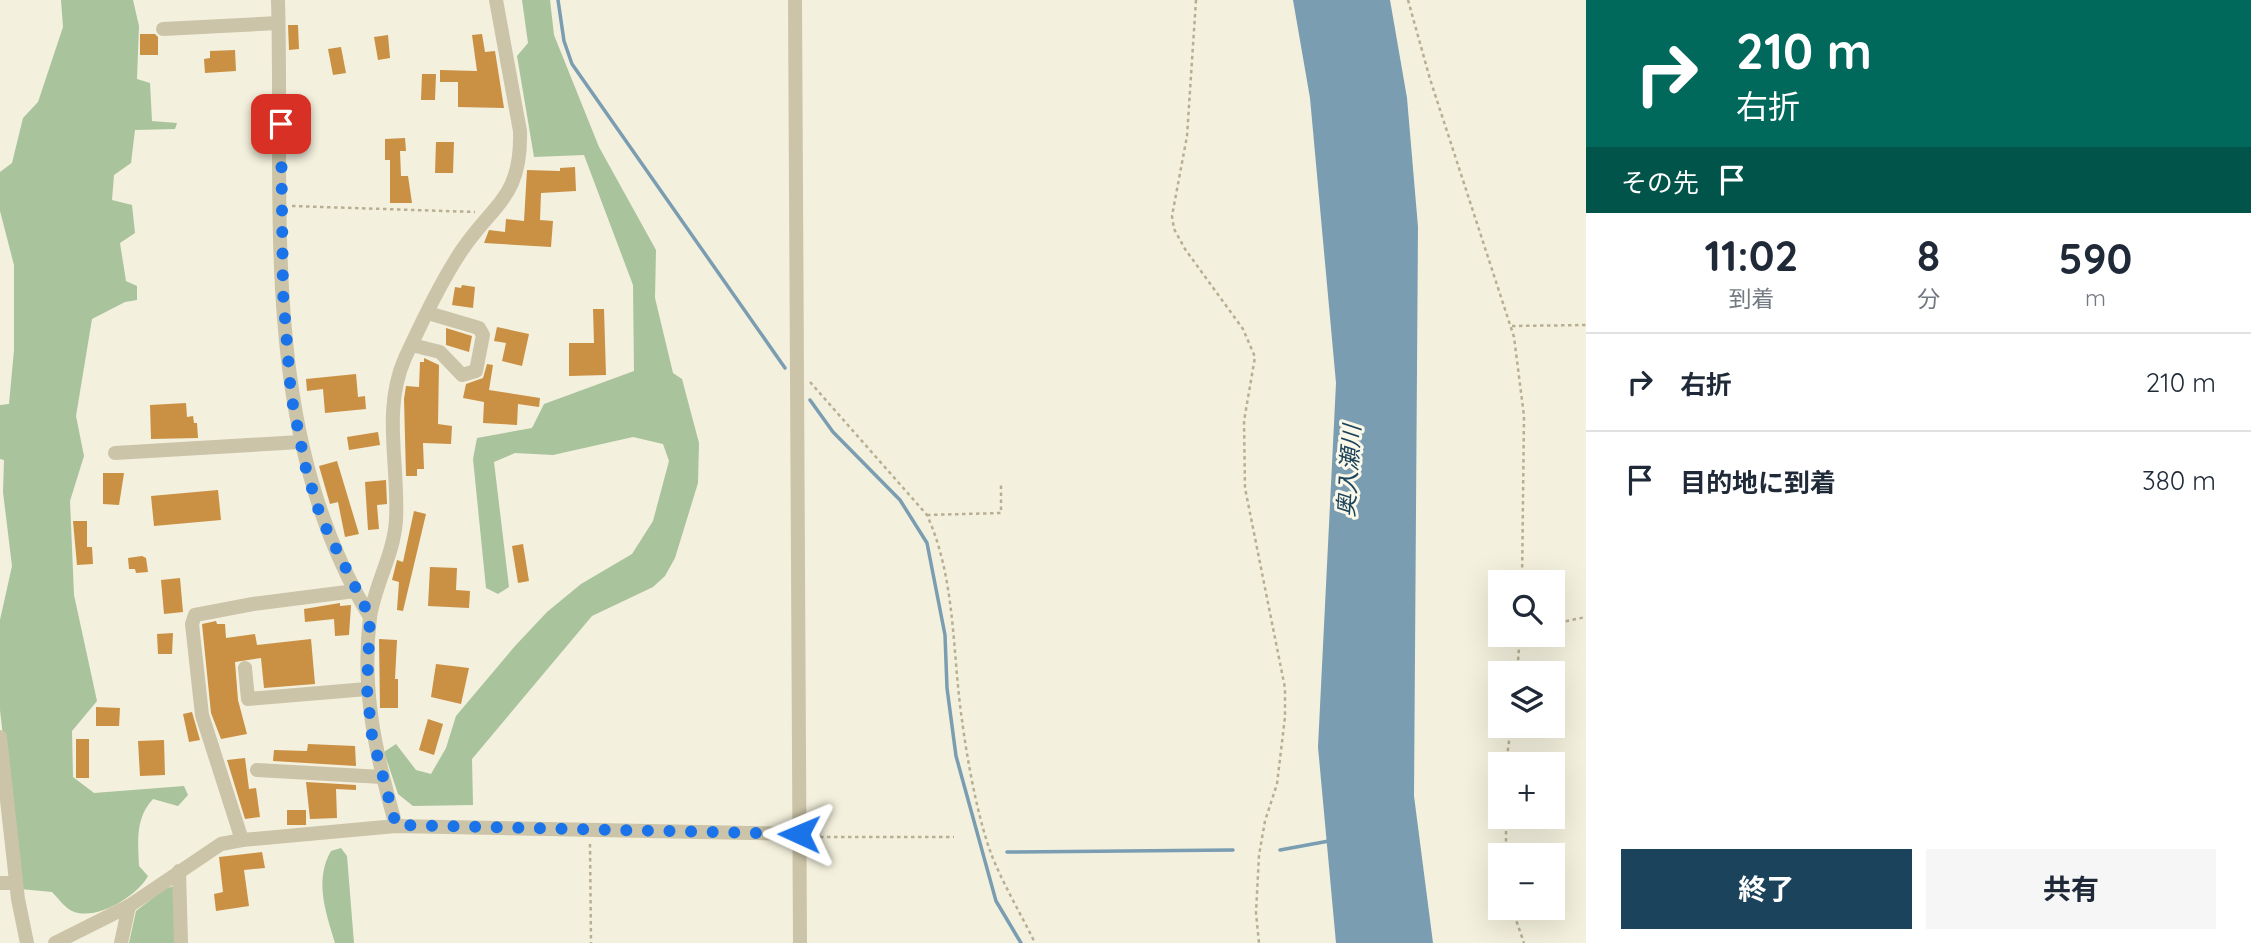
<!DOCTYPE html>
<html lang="ja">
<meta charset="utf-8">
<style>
:root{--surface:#fff;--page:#f6f6f7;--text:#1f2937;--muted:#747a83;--line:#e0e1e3;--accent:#1c435c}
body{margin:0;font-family:Quicksand,"Noto Sans JP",sans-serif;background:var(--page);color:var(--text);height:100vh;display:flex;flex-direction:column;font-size:26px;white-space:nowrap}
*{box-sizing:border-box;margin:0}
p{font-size:23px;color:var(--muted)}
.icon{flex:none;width:38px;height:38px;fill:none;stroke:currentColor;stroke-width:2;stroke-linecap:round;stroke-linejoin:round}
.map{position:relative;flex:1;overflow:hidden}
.side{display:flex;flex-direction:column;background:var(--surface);width:665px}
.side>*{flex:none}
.top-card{background:#00695c;color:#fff;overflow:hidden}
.tools{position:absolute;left:1488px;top:570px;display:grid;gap:14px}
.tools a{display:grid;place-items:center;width:77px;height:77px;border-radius:0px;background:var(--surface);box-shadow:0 7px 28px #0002;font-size:35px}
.pin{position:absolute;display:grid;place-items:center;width:60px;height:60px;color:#fff;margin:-30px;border-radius:14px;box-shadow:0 4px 10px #0006}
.me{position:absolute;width:77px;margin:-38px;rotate:271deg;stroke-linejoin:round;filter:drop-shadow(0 0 5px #0008)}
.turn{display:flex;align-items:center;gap:24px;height:147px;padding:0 35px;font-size:32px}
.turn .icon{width:91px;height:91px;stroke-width:2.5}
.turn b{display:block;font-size:49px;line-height:60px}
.then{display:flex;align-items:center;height:66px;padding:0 35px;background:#0003;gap:14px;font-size:26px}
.eta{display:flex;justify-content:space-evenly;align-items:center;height:119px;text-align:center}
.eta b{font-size:42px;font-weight:700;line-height:49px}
.cta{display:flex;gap:14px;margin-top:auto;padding:14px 35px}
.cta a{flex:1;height:80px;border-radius:0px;background:var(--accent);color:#fff;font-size:28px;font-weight:700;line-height:80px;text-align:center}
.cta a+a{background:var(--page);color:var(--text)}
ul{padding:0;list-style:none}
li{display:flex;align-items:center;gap:21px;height:98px;padding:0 35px;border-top:2px solid var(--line)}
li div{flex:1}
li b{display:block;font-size:26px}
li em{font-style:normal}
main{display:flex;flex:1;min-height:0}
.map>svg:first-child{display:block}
</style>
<main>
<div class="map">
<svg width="1586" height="943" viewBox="0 0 1586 943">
<rect width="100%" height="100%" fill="#f3f0dd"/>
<g fill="#a9c39c">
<path d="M61,0H133L139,26L137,79L150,83L152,121L177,123L175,129L135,130L131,163L114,175L112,200L132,205L135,233L120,243L126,281L137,286V300L125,302L92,319L76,416L84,456L70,501L74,595L97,701L72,731L73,777L94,793L184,786L188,795L178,806L153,799C135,818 138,842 139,866L148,876C137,896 96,922 72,911C65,908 58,898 52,892L20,889L0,710V620L12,566L3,492L4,460L0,459V405L9,404L14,350V265L0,211V172L12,163L23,118L38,102L63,27Z"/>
<path d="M522,0H550L554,35L599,147L656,250L655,298L673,373L682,379L699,443L698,483L675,558L665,576L653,587L592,616L472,759L473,805L413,806L398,794L384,752L396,744L416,770L431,774L446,748L456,716L515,646L547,612L581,584L632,554L653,521L669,461L663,444L633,437L553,455L515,453L494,462L509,587L498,594L486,588L473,459L477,438L532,428L544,404L634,371L633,285L584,155L534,157L517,56L528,43Z"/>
<path d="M341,848L347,856L354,943H335C326,913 314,880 331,851Z"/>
<path d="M175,886V943H129L136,911L166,888Z"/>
</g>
<path fill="#7a9db1" d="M1293,0H1390L1407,98L1418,227L1414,796L1433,943H1336L1318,747L1336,383L1310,98Z"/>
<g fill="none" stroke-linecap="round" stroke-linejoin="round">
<g stroke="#7a9db1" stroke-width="3.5">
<path d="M558,0L564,41L572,64L785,368"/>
<path d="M810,400L833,432L900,500L927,543L945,635L947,688L956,756L996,901L1021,943"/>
<path d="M1280,850L1329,841"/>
<path d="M1007,852L1233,850"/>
</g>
</g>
<g fill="#ca9044">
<path d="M288,25H298L299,49L289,50Z"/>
<path d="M140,34H155L158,37V55H140Z"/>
<path d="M482,34L485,52L495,51L504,108L458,107V82H440V70L477,71L472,35Z"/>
<path d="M388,35L390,58L378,60L374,37Z"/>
<path d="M341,47L346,73L333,75L328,49Z"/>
<path d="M235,50L236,71L205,73L204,59L210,58V51Z"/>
<path d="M422,74H436L435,100H421Z"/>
<path d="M405,138L406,151H400L401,176H408L412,203H390V160H385V139Z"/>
<path d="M436,142H454L453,173H435Z"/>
<path d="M575,167L576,191L541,193L540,220L553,221L551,247L484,243L489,230L505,232L506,219L524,221L527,170L560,171V168Z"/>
<path d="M462,285L475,287L473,308L452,305L455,287L461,288Z"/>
<path d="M593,309H604L606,375L569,376V343H594Z"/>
<path d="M497,327L529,334L522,366L502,361L506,343L494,341Z"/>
<path d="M446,328L472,336L469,352L446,345Z"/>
<path d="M424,358L439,365L438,424L452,426L451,444L423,443L424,469H417V476H406L404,399L406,386L419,387L420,362H424Z"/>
<path d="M487,364L493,365L489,390L540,398L539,407L518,404L517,425L483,423L484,402L463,398L466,384L483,378Z"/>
<path d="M356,374L358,397L365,396L366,409L325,413L323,389L307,391L306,379Z"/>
<path d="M186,403L187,417L193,416L194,423H197L198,438L151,439L150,405Z"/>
<path d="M378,432L380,445L349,450L347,437Z"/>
<path d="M337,461L359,534L345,537L338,502L330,504L319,466Z"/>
<path d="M103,473H124L119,505L103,504Z"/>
<path d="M386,480L387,504L377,505L379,529L368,530L365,482Z"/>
<path d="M218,490L221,520L154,526L151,496Z"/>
<path d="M414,511L426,514L403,611L397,610L399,582L392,580L397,560L403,562Z"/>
<path d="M73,521H87V547H92L93,564L77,565Z"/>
<path d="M523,544L529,581L518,583L512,546Z"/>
<path d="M142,556L146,558L148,572L136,573L135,569H129L128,558Z"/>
<path d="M430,567L457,568L456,590L470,591L469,608L428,606Z"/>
<path d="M180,578L183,612L164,614L161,580Z"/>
<path d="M340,603V606L351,605L349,635L335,636L334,619L305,622L304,609Z"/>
<path d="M216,621L217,624H225L226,638L255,634L257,645L311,639L315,684L264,688L261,658L235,662L238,700L247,734L221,739L211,713L202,624Z"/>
<path d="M173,633L172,654H158L157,634Z"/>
<path d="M379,639L397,640L395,679H398V708H380Z"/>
<path d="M436,664L469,668L461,704L431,697Z"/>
<path d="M96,707L120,708L119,726H96Z"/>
<path d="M192,712L200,740L189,742L183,714Z"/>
<path d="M428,719L443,724L434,755L419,750Z"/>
<rect x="76" y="739" width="13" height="39"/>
<path d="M164,740L165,775L140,776L138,741Z"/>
<path d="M308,744L355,746L356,766L273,761L274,750L307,751Z"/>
<path d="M245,758L249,789L256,788L260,817L245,819L227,760Z"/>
<path d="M306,782L356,785V790L336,789L337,818L310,819Z"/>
<rect x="287" y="810" width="19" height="15"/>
<path d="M262,852L265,868L244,870L249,906L216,911L214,894L223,892L219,857Z"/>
</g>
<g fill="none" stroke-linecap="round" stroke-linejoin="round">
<g stroke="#b8af92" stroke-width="2.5" stroke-dasharray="3.5 3.5" stroke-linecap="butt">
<path d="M1196,0L1187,136L1172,216L1174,229L1185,249L1243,329L1255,357L1244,421L1245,488L1285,688V717L1277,784L1265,821L1259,855L1256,913L1259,943"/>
<path d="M1408,0L1430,79L1514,337L1524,416L1522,583"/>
<path d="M292,206L475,212"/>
<path d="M1512,326L1586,325"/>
<path d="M810,382L927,515C956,579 952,652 962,720C967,759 978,820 992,856C1004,886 1021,914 1035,943"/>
<path d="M927,515L1001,513V483"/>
<path d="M1552,624L1586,617"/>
<path d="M1517,674L1520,635"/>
<path d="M1506,765L1511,726"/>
<path d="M1506,817V856"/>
<path d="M813,837H954"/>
<path d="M590,844L591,943"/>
<path d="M1512,908L1524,943"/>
</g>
<g stroke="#ccc4a8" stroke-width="14">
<path d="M278,0C284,207 257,432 370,617"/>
<path d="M795,0L800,943"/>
<path d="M163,29L278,23"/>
<path d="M412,345L440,352L462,375L476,371L483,335L479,328L428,313"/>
<path d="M115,453L300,442"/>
<path d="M245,668L248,699L367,689"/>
<path d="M0,737L18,899L27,943"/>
<path d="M257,770L382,777"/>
<path d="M396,826C376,755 361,691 370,617C375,584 394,554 396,520C399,464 382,410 405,358C422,322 440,283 462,250C494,203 522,197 520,131L496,0"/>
<path d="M242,840L202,715L192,624L195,615L253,604L355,591"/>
<path d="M179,871L181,943"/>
<path d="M0,883H16"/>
<path d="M55,943L129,906L221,844L242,840L396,826L799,834"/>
<path d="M121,943L129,906"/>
</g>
</g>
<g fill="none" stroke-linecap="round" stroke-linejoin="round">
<path stroke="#1a73e8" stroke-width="12" stroke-dasharray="0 21.6" d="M281,124L283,293L291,395L306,469L321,518L370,617L367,689L372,736L396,825L799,834"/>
</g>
<g text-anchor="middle" stroke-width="6" stroke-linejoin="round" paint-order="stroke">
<g font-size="23" font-style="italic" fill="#1c435c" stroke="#faf8e9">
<text transform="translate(1349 471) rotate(-86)" y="8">奥入瀬川</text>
</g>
</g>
</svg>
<div class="tools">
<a><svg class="icon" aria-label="search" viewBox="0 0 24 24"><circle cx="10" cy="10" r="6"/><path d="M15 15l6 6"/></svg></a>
<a><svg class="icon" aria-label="layers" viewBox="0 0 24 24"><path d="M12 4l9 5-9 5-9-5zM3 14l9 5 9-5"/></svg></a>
<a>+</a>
<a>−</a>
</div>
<div class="pin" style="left:281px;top:124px;background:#d93025"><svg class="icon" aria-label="arrive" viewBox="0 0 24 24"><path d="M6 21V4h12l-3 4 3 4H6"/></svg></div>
<svg class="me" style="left:799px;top:834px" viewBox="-20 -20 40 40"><path d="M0-17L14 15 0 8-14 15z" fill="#1a73e8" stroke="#fff" stroke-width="4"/></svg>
</div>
<section class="side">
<div class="top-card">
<div class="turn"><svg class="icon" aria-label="right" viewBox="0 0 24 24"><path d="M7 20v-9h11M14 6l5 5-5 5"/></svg><div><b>210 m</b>右折</div></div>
<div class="then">その先<svg class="icon" aria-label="arrive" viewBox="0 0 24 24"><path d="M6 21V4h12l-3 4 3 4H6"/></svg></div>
</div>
<div class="eta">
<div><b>11:02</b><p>到着</p></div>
<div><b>8</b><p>分</p></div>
<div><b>590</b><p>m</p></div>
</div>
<ul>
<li><svg class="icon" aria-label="right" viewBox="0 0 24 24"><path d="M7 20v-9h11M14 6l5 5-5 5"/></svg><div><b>右折</b></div><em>210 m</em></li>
<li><svg class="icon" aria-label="arrive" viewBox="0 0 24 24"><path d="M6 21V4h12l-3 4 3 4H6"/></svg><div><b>目的地に到着</b></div><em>380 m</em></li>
</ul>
<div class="cta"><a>終了</a><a>共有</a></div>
</section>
</main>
